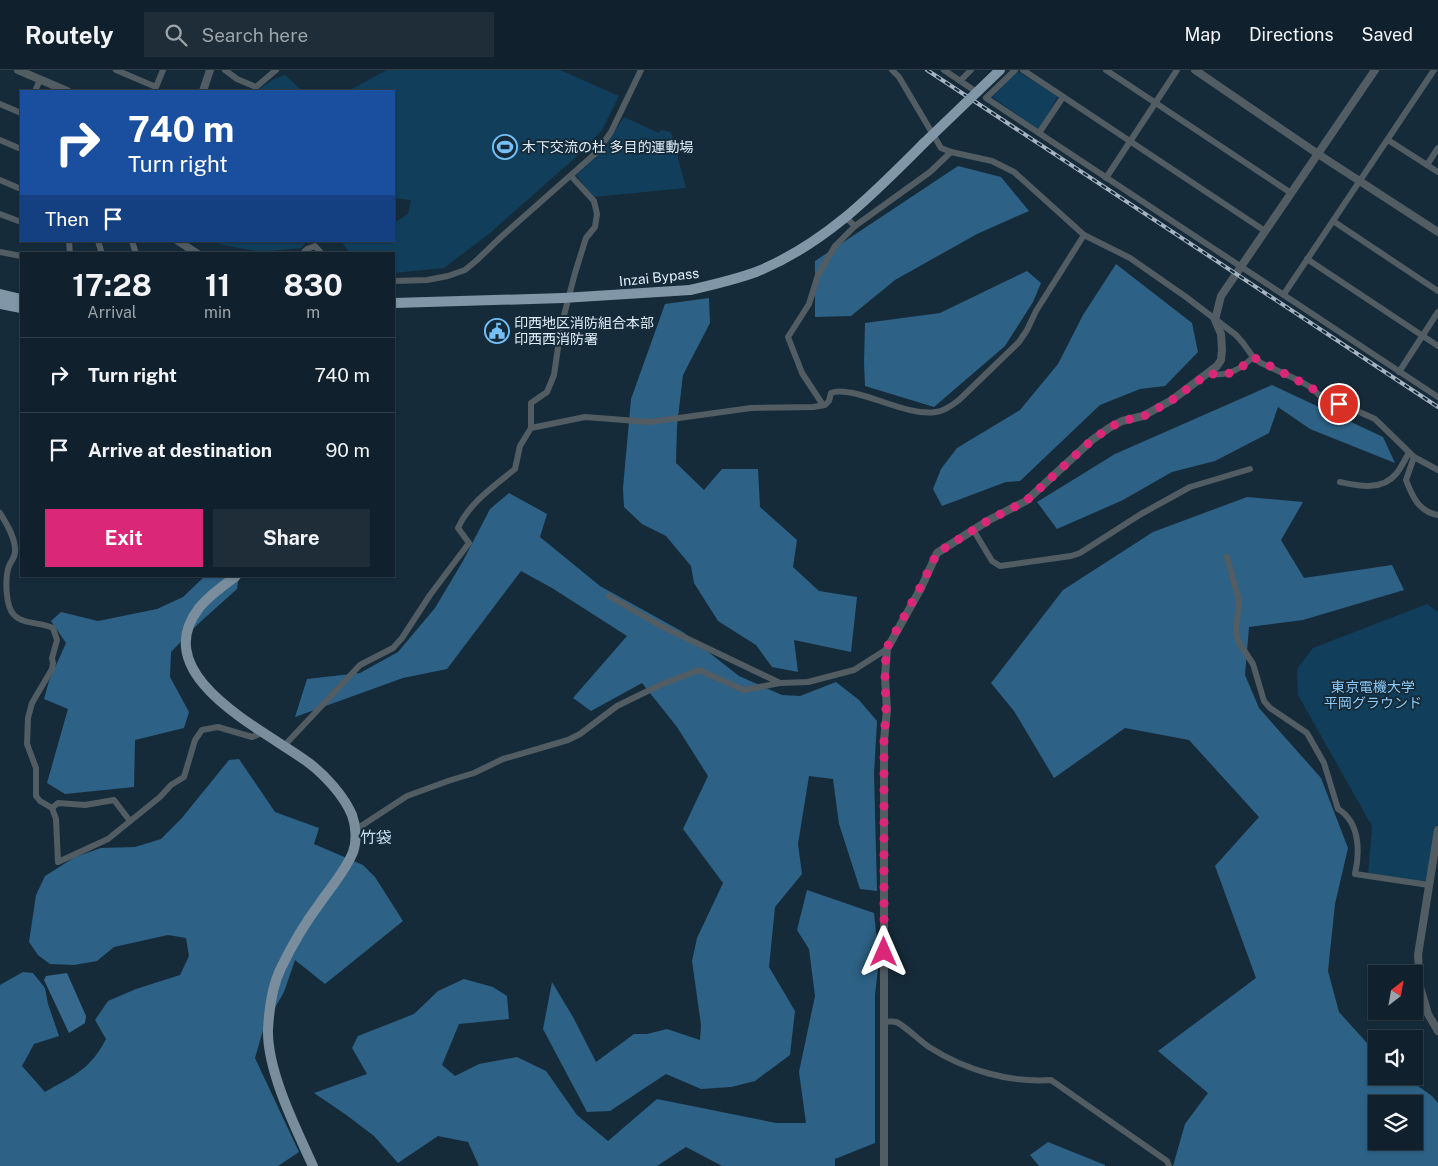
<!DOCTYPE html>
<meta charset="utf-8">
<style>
:root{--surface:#10202c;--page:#1e2d38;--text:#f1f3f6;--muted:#9ca3a9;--line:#303e48;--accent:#db2777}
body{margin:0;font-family:"Public Sans","Noto Sans JP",sans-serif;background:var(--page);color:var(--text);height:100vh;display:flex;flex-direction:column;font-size:19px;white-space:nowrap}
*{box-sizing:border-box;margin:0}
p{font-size:16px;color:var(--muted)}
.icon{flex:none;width:28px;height:28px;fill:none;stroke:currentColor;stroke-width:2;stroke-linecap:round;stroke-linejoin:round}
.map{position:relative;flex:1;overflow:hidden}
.details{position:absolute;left:20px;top:182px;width:375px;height:325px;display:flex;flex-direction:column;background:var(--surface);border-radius:0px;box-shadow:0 1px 4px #0004,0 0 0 1px var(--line)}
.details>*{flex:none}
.hud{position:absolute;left:20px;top:20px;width:375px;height:152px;border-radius:0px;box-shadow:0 1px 4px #0004,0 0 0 1px var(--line);background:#1a4fa0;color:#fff;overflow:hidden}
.needle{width:32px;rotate:31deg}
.controls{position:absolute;left:1368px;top:895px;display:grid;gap:10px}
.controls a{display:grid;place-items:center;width:55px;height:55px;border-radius:0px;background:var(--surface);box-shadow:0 1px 4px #0004,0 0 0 1px var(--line);font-size:25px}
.pin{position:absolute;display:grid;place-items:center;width:42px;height:42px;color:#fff;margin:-21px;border:2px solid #fff;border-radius:50%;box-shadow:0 1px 5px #0007}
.me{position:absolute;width:55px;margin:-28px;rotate:0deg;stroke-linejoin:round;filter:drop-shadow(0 0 4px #0008)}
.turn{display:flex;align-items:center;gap:18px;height:105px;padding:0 25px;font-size:22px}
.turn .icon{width:65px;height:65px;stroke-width:2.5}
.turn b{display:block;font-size:35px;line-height:42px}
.then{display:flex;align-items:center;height:48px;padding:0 25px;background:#0003;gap:10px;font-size:19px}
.eta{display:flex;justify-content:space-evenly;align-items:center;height:85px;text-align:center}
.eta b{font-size:30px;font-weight:700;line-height:35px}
.cta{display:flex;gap:10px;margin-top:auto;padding:10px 25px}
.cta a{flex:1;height:58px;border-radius:0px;background:var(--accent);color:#fff;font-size:20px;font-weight:700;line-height:58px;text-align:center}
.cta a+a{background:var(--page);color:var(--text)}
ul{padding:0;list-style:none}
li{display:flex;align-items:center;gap:15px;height:75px;padding:0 25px;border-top:1px solid var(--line)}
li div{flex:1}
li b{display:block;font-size:19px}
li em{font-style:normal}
header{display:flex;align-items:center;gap:30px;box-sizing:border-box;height:70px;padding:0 25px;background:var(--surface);border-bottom:1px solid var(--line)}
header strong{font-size:24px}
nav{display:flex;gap:28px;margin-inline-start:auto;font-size:18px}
.search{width:350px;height:45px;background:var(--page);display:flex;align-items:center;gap:12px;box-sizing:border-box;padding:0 18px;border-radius:0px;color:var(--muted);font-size:19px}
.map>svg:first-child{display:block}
</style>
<header>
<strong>Routely</strong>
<div class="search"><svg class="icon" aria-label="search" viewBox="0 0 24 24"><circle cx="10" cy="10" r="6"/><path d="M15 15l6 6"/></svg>Search here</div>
<nav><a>Map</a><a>Directions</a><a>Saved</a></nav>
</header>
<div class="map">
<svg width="1438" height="1096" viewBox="0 0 1438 1096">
<rect width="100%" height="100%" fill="#162b3a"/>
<g fill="#113e5b">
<path d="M387,0H560L619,26L602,60L575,88L490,163L444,198L394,203V184H351L342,173L348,171H394V153L408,144L411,130L394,128V21H348Z"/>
<path d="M1017,1L1058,26L1041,57L1038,59L992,27Z"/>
<path d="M285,5L302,21H256L274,9Z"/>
<path d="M624,47L659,63L661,60L671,62L686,118L593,127L576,105L601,83Z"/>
<path d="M212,171H307L301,178L261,182L223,175Z"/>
<path d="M1427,534L1438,542V761L1429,815L1368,806L1372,756L1298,625L1297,599L1313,578Z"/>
</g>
<g fill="#2d6185" fill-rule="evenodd">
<path d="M958,96L1001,107L1029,141L977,164L895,210L851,246L815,247V191Z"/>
<path d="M1116,194L1192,253L1198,282L1165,316L1140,319L1100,335L1020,411L1006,412L942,436L933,419L941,399L957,378L1020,340L1058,294L1083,245Z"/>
<path d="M1027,201L1041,213L1033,232L1005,276L934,337L865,316L864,293L865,253L940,243Z"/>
<path d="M709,228L710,253L683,305L677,356L676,393L704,420L722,399H758L760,437L797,470L793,497L819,521L857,527L851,582L794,570L798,602L772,597L756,575L718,551L694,513L691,496L666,466L642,454L624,437L623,418L631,329L665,234Z"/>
<path d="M1272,315L1383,367L1395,393L1310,359L1278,337L1269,363L1215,391L1172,402L1123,430L1057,459L1037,432L1115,384Z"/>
<path d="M509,423L547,444L540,467L600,516L683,562L739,606L782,625L800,626L836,612L859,630L877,651L874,704L877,821L860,819L839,754L833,709L809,706L798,774L802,804L775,837L769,897L795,941L790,985L755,1011L731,1017L701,1019L666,1004L610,1041L587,1042L543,959L552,912L573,947L596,992L634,964H647L667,959L700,970L701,955L692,891L697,868L723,813L683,759L708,706L677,657L642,613L591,641L573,628L627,566L552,518L521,501L447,599L403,608L295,647L307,609L360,603L398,582L435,538L463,491L490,439Z"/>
<path d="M1247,427L1303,432L1281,470L1304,508L1392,495L1404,520L1303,550L1249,557L1245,605L1259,638L1321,708L1348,778L1335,834L1328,901L1339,942L1376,983V1006H1404L1432,1026L1438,1033V1096H1173L1185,1054L1208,1023L1158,981L1256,908L1215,796L1259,747L1189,670L1125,658L1054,708L1014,641L991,613L1063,520L1153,462ZM1376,1034H1414V1071H1376Z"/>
<path d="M205,506H239L237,519L198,554L171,582L170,607L189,642L184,658L135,670L134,717L65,724L47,713L68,639L44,629L49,611L66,573L51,551L61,542L98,551L157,539L183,527Z"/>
<path d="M239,689L275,742L319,758L314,774L363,795L375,807L403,851L325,914L295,890L284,922L264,957L255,988L299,1082L278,1096H0V915L23,902L33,903L45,918L48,934L59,966L34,974L22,996L45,1022C74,1005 90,1000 106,969L95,950L108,931L136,919L180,905L189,886L186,868L168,865L114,877L97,891L74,895L50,894L38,885L29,872L36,825L45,806L75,787L101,778L135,777L161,769L181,749L229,690Z"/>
<path d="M807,820L874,843L879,889L875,925V1073L835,1089V1096H722L686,1077L657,1096H479L468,1072L438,1066L398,1093L374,1066L345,1044L314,1023L367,1004L352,978L358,966L414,944L438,921L464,909L493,917L507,926L509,949L459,954L442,995L455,1006L479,994L517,987L546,1001L577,1045L608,1071L657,1029L776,1053H806L799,1002L815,926L809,879L797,860Z"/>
<path d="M1048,1072L1105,1095V1096H1039L1030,1085Z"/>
</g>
<path fill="#36698d" d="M67,903L86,946L85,953L69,963L44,910L46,906Z"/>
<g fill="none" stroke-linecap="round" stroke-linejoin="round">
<g stroke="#525c63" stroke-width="6">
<path d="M116,0L156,17L163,0"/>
<path d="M225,0L237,9L256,17L276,0"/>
<path d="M892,0L899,7L941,78L951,82L992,91L1014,102L1084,165L1130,188L1186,227L1236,265L1243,273L1253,287L1261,293L1300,311L1312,318L1323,329L1355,340L1375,349L1414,387L1438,400"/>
<path d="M944,0L978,23"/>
<path d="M1015,0L986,28L1438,327"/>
<path d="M1023,0L1265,161"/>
<path d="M1106,0L1291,123"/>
<path d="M960,11L971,0"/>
<path d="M35,21L40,10"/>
<path d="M0,34L21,43"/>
<path d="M1039,63L1063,27"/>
<path d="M0,70L21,79"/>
<path d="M1388,70L1438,102"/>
<path d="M1427,95L1438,78"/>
<path d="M1106,108L1177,0"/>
<path d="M0,110L21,119"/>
<path d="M0,144L21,152"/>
<path d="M846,148L855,156L930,102L951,82"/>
<path d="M1333,151L1438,221"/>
<path d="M69,171L70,184"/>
<path d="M98,171L102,184"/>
<path d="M132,171L136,184"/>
<path d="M0,182L21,186"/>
<path d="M302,184L307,179L315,176L322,184"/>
<path d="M1307,189L1438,276"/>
<path d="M394,211L427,210L448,206L465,200L477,190L501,167L597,82L611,62L641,0"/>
<path d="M1284,224L1434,0"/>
<path d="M1399,302L1438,242"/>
<path d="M1209,303C1227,308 1241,299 1253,287"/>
<path d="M823,335L802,303L788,267L809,234L818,205L835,176L855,156"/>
<path d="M531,358L585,347L650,352L751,338L813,337L825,335L829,331L831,323C838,320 845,322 853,323C878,328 912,346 936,342C945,341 952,335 959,330L1019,272L1027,260L1036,241L1084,165"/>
<path d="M1414,387L1406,410C1412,426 1419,442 1438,445"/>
<path d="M1340,412C1359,416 1382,421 1396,404C1401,398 1405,389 1409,383"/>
<path d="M0,443C7,454 16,469 15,482C15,488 11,491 9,496C5,507 5,536 14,545C24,555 42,552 53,558L57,570L52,588L53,593L52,599L32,633L28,648L27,674L36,698V726L40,731L52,738L56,749L58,792L108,769L160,727L171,715L184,707L195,670L202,660L218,657L252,667L262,663"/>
<path d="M974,461L992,491L1000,496L1071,486L1080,483L1141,444L1190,417L1250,399"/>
<path d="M1227,487L1239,530L1236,561L1238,571L1253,594L1264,631L1270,638L1307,663L1324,693L1338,739C1360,752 1360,782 1355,804L1429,815"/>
<path d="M609,526L661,556L780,613L808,612L854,600L887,579"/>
<path d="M283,677L360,595L393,578L402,568L430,525L469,473L458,458C469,433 494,416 515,399L520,376L531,358V333L547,322L554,305L561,257L575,203L586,168L595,157L597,144L594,131L571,106"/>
<path d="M52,738L58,733L85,735L114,730L130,751"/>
<path d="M355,760L407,726L448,711L474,703L503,689L568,670L580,664L617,636L660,615L699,600L744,620L780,613"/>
<path d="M884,952C887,952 892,951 896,952C903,954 921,972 929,977C965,1000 1009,1013 1051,1010L1167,1091L1169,1096"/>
</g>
<g stroke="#525c63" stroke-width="8">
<path d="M18,0L67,21"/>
<path d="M1195,0L1318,84L1438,162"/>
<path d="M203,21L210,0"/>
<path d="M178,171L198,184"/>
<path d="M1438,760L1418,885L1420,917L1428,944L1438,961"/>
<path d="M884,1096V670L887,640L885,607L887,579L921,518L937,483L989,450L1026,431L1092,370L1109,358L1122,351L1143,346L1172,330L1217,296L1221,290L1222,280L1221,264L1215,250L1221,226L1375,0"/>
</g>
<path stroke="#798d9d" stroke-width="10" d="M236,506C223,516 208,526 199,538C146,607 267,661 309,693C325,705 344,726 352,745C356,756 357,771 353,782C346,800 331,817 320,833C305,853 292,875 281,898C272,916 269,940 268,960C267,1001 296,1059 313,1096"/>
<g stroke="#8197a8" stroke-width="10">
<path d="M690,220C712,215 734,210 756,202C825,174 872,125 924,73"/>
<path d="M0,224L21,229"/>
<path d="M394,233L563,228"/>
<path d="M0,234L21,238"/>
</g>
<defs>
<path id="rail" d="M927,0L1438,337"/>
</defs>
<use href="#rail" stroke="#a5b4c0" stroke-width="4"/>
<use href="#rail" stroke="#162b3a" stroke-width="2" stroke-dasharray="5.5" stroke-linecap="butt"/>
<g stroke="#8197a8" stroke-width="10">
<path d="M924,73L1000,0"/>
<path d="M563,228L690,220"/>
</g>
</g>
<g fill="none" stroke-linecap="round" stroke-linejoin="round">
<path stroke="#db2777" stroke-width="9" stroke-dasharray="0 16.2" d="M884,882V670L886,640L885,607L886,579L920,518L937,483L989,450L1026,431L1092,370L1109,358L1122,351L1144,346L1172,330L1209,303C1227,309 1241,299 1253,287L1312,318L1323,329L1339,334"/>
</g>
<defs>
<symbol id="stadium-ring" viewBox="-11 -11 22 22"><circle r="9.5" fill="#162b3a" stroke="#75c0f6" stroke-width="1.5"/><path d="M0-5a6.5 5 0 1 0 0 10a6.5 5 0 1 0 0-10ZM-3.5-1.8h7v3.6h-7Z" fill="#75c0f6"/></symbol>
<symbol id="civic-ring" viewBox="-11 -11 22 22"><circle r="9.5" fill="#162b3a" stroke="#75c0f6" stroke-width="1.5"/><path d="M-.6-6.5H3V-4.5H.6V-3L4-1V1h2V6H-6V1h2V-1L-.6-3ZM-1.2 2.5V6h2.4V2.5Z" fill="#75c0f6"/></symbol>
</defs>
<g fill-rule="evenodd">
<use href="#stadium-ring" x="491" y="63" width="28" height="28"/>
<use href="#civic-ring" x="483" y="247" width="28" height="28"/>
</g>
<g text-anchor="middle" stroke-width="4" stroke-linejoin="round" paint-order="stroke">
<g font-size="14" fill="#e0edf7" stroke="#162b3a" text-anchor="start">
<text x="522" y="82">木下交流の杜 多目的運動場</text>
<text x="514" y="258">印西地区消防組合本部<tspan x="514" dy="16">印西西消防署</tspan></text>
</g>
<g font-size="14" fill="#e0edf7" stroke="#162b3a">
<text transform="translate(659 207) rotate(-6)" y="5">Inzai Bypass</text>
</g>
<g font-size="14" fill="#8cc7f4" stroke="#162b3a">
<text x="1373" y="622">東京電機大学<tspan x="1373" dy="16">平岡グラウンド</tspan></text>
</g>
<g font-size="16" fill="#c4def2" stroke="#162b3a">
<text x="376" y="773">竹袋</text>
</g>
</g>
</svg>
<div class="controls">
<a><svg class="needle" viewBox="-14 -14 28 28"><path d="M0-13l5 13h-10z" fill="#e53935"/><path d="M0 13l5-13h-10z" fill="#9ca3a9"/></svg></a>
<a><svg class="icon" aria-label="sound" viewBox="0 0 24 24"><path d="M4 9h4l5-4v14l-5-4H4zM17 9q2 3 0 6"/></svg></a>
<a><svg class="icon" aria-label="layers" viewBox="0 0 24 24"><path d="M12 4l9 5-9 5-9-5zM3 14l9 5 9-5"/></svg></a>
</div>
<div class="pin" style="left:1339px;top:334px;background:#d93025"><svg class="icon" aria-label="arrive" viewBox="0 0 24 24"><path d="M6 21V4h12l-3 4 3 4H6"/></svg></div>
<svg class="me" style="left:884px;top:882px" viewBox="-20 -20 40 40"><path d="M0-17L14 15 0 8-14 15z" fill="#db2777" stroke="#fff" stroke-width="4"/></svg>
<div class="hud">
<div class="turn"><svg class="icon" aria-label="right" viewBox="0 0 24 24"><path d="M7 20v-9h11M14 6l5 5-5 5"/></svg><div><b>740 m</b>Turn right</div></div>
<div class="then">Then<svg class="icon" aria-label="arrive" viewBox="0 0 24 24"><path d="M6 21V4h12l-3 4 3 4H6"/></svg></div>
</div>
<section class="details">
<div class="eta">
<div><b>17:28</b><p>Arrival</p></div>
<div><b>11</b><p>min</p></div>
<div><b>830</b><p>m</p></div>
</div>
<ul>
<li><svg class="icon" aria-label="right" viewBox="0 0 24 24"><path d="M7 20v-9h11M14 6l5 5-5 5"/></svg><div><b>Turn right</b></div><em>740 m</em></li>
<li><svg class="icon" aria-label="arrive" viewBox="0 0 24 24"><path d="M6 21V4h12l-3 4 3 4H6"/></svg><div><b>Arrive at destination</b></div><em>90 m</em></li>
</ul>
<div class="cta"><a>Exit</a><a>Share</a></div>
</section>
</div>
